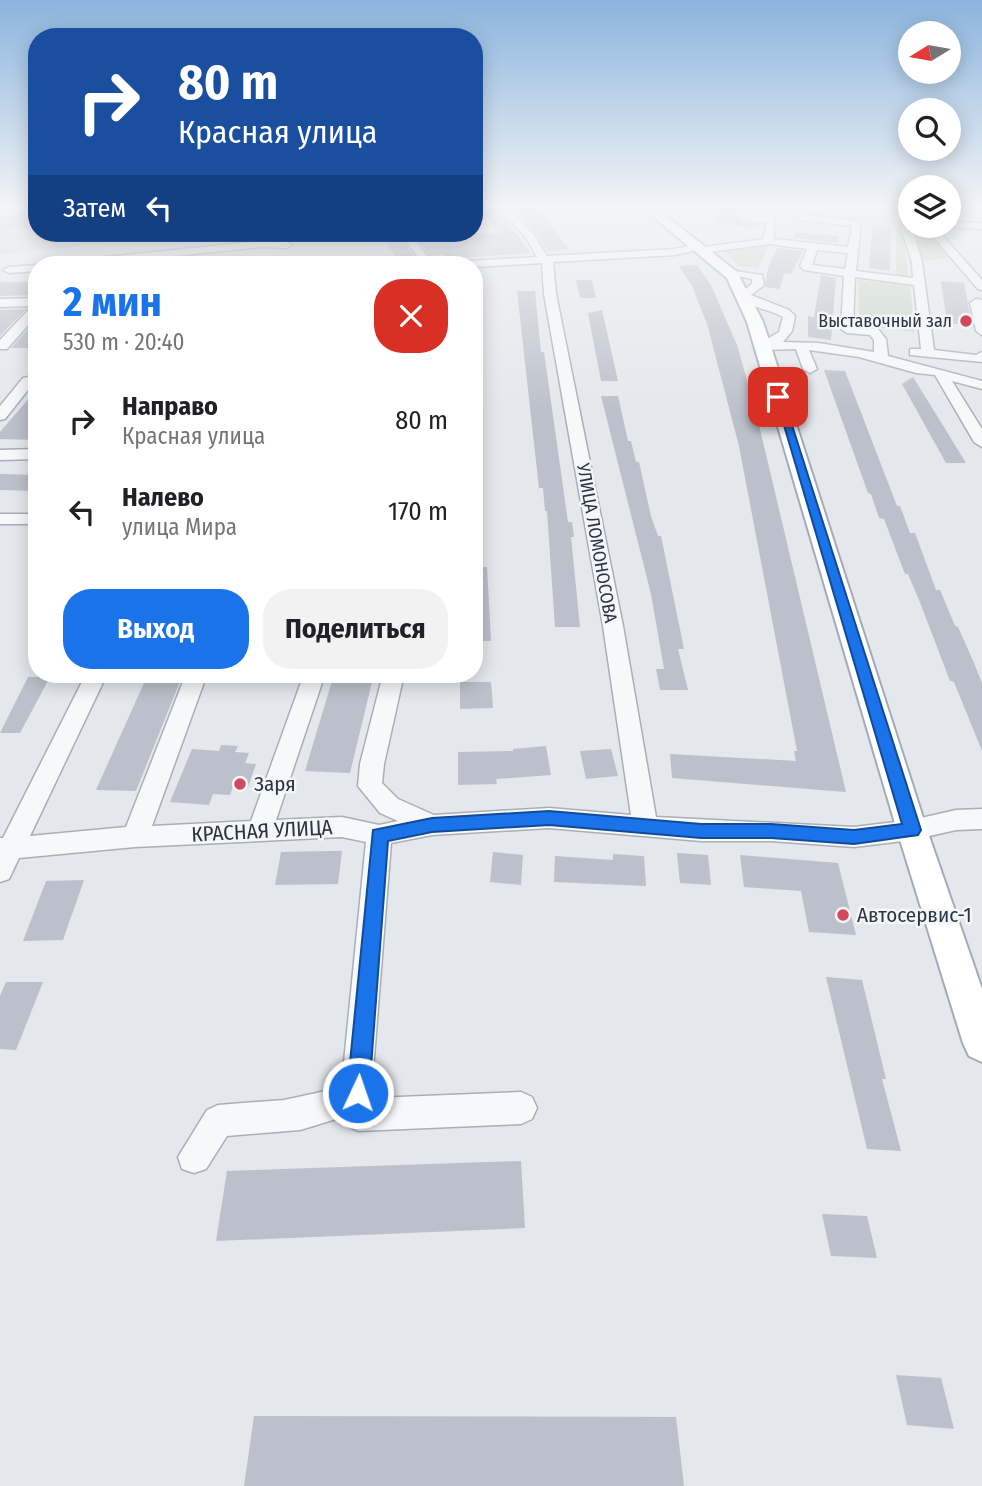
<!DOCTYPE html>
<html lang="ru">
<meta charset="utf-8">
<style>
:root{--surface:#fff;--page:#f2f2f2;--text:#202124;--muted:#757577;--accent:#1a73e8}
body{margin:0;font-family:"Fira Sans Condensed",sans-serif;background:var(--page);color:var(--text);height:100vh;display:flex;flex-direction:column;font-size:26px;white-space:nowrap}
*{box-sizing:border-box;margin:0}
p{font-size:23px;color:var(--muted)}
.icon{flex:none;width:38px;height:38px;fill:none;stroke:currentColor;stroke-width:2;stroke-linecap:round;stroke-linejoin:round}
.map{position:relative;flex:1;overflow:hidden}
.drawer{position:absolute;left:28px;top:256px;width:455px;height:427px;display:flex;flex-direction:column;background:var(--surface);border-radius:28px;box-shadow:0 4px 18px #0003}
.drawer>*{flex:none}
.top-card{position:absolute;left:28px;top:28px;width:455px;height:214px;border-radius:28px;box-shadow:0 4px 18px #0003;background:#1a4fa0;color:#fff;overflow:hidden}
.needle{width:46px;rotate:259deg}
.buttons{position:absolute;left:898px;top:21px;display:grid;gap:14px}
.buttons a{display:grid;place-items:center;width:63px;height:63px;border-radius:50%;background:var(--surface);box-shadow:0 4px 18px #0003;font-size:35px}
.pin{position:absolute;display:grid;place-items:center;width:60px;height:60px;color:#fff;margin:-30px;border-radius:14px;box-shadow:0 4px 10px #0006}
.me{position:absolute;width:77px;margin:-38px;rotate:3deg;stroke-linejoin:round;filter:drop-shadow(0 0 5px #0008)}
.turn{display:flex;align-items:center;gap:24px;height:147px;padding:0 35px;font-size:32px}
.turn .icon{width:91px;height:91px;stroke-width:2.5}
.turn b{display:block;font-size:49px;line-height:60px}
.then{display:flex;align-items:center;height:66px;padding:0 35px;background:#0003;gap:14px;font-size:26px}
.round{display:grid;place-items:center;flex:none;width:74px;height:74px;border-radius:28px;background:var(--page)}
.head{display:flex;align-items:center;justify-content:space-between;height:119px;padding:0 35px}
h1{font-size:42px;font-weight:700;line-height:52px;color:var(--accent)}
.action{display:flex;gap:14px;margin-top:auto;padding:14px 35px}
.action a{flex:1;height:80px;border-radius:28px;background:var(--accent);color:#fff;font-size:28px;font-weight:700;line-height:80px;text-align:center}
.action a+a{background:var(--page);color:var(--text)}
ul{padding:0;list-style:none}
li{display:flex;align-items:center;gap:21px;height:91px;padding:0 35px}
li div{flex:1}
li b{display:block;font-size:26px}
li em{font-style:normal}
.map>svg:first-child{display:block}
</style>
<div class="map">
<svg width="982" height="1486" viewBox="0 0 982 1486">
<rect width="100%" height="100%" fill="#e4e7ec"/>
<path fill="#d2d6de" d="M0,205H37V233H178L0,255Z"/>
<g fill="#c9d6c5">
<path d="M796,205H895L897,206L892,215L893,225L814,216Z"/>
<path d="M896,226L902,227L908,277L896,276Z"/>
<path d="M912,226H926L951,258L920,261Z"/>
<path d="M769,244L758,268L739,266L724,250Z"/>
<path d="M858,280L910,286L915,332L859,325Z"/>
</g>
<g fill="#bbc0ca">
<path d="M478,205H494L531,253L446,259L444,254L430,256L413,233H498Z"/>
<path d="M511,205H532L540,211L569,249L547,251L536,233Z"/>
<path d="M721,205H734L767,209L746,207L740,211V222L761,225L749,228L713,221Z"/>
<path d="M37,211V226L0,231V215Z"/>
<path d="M873,224L891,226L890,271L869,268Z"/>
<path d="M795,232L839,236L838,243L794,238Z"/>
<path d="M380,233H397L415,258L397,259Z"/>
<path d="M777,248L803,251L791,274L784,273L780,289L765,287L768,268Z"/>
<path d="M697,265L711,285L737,345L755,408L846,792L672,778L670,754L796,761L794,751H797L739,446L707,324L692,286L679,266Z"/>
<path d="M821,275L836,278L831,340L808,337V316L814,317Z"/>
<path d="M576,280H592L596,298H580Z"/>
<path d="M941,281L964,283L972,326L947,323Z"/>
<path d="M0,282H37V295L0,296Z"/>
<path d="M517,291H535L541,352H544L568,522H572L574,537H571L580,627H555L547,511H545L543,488H539Z"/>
<path d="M26,309L0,336V310Z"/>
<path d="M602,310L618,381H601L588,313Z"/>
<path d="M37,319V348H11Z"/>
<path d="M824,370L845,371L897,506H900L910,533H915L936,590H940L955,626L958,627L974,663L982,683V751L954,682L950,681L921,605L908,574H905L884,519L879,518L871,494L868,493Z"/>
<path d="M913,377L947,432L966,463H946L902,384Z"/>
<path d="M37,389V440L0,439V432Z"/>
<path d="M601,396H618L628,441H631L636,462H639L651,516L658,536H661L684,649H678L688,690H660L656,669H664L651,594Z"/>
<path d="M0,474L37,475V491L0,490Z"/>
<path d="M474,567H487L491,641H474Z"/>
<path d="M148,674H183L136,791L96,790Z"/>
<path d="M334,674H374L350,773L305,771Z"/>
<path d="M28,677H50L20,733H0Z"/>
<path d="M460,682H491L493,708L460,709Z"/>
<path d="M221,745L238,746L235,752L249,753L245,763L256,764L248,787L233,786L230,795L213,794L209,805L170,802L192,749L219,751Z"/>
<path d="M546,746L551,775L496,779L497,784L458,785V752L513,751V749Z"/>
<path d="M611,749L618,776L586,779L580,751Z"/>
<path d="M328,851H342L338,884L275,885L281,852Z"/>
<path d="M493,852L523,855L521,885L490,882Z"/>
<path d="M677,853L708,855L711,885L680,883Z"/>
<path d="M613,854L644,856L646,886L554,882L555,856L613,860Z"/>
<path d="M740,855L838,863L856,935L809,932L801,891L744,887Z"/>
<path d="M84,880L63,940L23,941L46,881Z"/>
<path d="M826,977L862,980L886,1079H882L901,1151L867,1149Z"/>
<path d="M6,982H43L16,1050L0,1049V996Z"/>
<path d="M521,1161L525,1228L216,1241L227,1171Z"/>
<path d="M822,1214L867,1216L877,1258L831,1256Z"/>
<path d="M896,1375L941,1378L954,1429L907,1425Z"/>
<path d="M254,1416L676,1417L684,1486H244Z"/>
</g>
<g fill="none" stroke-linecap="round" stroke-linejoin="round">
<defs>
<g id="minor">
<path d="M497,205H507L534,235L547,256L675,249L699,244L704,247L764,239L766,223L742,220L741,213L746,210L776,214L778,216L774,219V239L848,247L852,226L801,220L783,205H794L807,215L861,222L856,271L913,278L912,262L901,228L910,220L922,262L934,350L976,355L982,352V362L910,355V349H921L914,285L855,277L853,326L878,329L886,339L888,356L982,381V389L952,381L982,429V447L974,442L935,375L916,373L859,357L809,350L817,369L810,373L803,369L796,349L758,350V344L779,332L783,317C768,308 749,309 738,294L752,284V279L722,273V269L762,275L764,285L751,295L789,310L795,316L792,331L783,342L819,343L874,352V340L870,335L847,333L841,329L844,276L804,270L800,266L807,249L769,244L703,253L698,250L675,255L553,262L556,294L623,626L656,817L854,827L912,820L956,810L982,809V829L956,830L912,840L854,847L771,841H701L549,828L432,835L391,843L373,1071L374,1098L521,1092L532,1097L537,1108L532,1119L521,1124L358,1131L347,1126L343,1117L300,1130L227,1136L206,1169L194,1173L182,1169L178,1157L207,1110L218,1105L284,1100L335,1089L343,1072L366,842L342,837L135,847L19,858L9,879L0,882V838H3L86,674H107L30,836L126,827L186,674H207L152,826L251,821L304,674H325L276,820L342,817L379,825L398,821L380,813L358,786L360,764L383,674H404L384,764L382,783L398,799L434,815L549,808L631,815L603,626L544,294L542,263L474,267V264H464L469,261L537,257L526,238ZM817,250L848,253L845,269L812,265Z"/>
<path d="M649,205H682L683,206L678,209L646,210V206Z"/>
<path d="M948,222L982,223V229L944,227L948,226Z"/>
<path d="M924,226H934L982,280V290L978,289Z"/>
<path d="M400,233H410L433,264H423Z"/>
<path d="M261,241L287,242L292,245L287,248L261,247L97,264H63L68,261Z"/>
<path d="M37,265V271L9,273L3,270L9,267Z"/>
<path d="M37,298V315L7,349H0V340L32,306L0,307V299Z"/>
<path d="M976,299L982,300V335L976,331L970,303Z"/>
<path d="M28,377L35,381L5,419L0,420V406L23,378Z"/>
<path d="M37,449V459L0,460V450Z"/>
<rect x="0" y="514" width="37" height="10"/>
</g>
<path id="major" d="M639,205H652L737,272L763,322L927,830L982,989V1062L969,1056L963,1043L897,830L747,322L727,278Z"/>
</defs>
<use href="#minor" stroke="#a9aeb7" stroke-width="3"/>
<use href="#major" stroke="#a3abb8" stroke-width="4"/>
<use href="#minor" fill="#f7f8fa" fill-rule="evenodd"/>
<use href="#major" fill="#fff" fill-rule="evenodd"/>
</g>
<linearGradient id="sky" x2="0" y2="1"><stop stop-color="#8bb4dd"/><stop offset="0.5" stop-color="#f3f4f6"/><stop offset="1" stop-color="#f3f4f6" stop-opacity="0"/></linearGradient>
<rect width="982" height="413" fill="url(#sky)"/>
<path fill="#1a73e8" stroke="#114b97" stroke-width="2" d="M775,395L783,397L921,830L918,835L854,844L771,838H701L549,825L432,832L388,841L369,1093L366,1101L358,1104L350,1101L347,1093L373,830L432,818L549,811L701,824H771L854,830L902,824Z"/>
<g fill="#d1495b" stroke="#f4f6f9" stroke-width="2.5">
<circle cx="966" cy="321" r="7"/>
<circle cx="240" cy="784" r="7"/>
<circle cx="843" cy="915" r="7"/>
</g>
<g text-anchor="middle" stroke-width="5" stroke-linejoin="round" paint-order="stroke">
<g font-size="18" fill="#2b3445" stroke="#f4f6f9" text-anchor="end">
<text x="952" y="327">Выставочный зал</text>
</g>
<g font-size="18" fill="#2b3445" stroke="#f4f6f9">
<text transform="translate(597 543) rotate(80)" y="6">УЛИЦА ЛОМОНОСОВА</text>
</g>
<g font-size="21" fill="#2b3445" stroke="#f4f6f9" text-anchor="start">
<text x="254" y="791">Заря</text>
<text x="857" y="922">Автосервис-1</text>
</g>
<g font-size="21" fill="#2b3445" stroke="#f4f6f9">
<text transform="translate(262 831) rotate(-3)" y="7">КРАСНАЯ УЛИЦА</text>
</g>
</g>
</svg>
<div class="buttons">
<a><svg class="needle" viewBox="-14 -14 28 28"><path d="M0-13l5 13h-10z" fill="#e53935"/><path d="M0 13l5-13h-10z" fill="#757577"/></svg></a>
<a><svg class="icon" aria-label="search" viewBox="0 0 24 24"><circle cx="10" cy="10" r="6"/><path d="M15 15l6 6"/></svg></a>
<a><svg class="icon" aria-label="layers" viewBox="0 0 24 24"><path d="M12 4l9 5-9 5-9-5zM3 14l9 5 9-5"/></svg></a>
</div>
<div class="pin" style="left:778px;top:397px;background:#d93025"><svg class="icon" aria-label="arrive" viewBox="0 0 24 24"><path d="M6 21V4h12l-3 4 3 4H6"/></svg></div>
<svg class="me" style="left:358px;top:1093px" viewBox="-20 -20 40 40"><circle r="17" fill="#1a73e8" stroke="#fff" stroke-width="3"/><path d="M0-11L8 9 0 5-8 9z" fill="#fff"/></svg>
<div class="top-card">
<div class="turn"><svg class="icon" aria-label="right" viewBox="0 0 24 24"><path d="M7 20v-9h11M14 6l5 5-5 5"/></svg><div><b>80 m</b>Красная улица</div></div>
<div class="then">Затем<svg class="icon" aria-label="left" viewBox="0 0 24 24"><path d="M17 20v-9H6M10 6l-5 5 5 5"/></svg></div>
</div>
<section class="drawer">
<div class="head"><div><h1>2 мин</h1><p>530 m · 20:40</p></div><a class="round" style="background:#d93025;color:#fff"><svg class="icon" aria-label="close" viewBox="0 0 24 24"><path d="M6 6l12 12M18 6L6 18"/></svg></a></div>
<ul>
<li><svg class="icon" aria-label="right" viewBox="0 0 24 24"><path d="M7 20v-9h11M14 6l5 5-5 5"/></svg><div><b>Направо</b><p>Красная улица</p></div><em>80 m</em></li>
<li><svg class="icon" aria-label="left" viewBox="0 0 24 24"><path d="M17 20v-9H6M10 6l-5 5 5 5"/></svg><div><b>Налево</b><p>улица Мира</p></div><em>170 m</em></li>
</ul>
<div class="action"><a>Выход</a><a>Поделиться</a></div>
</section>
</div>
